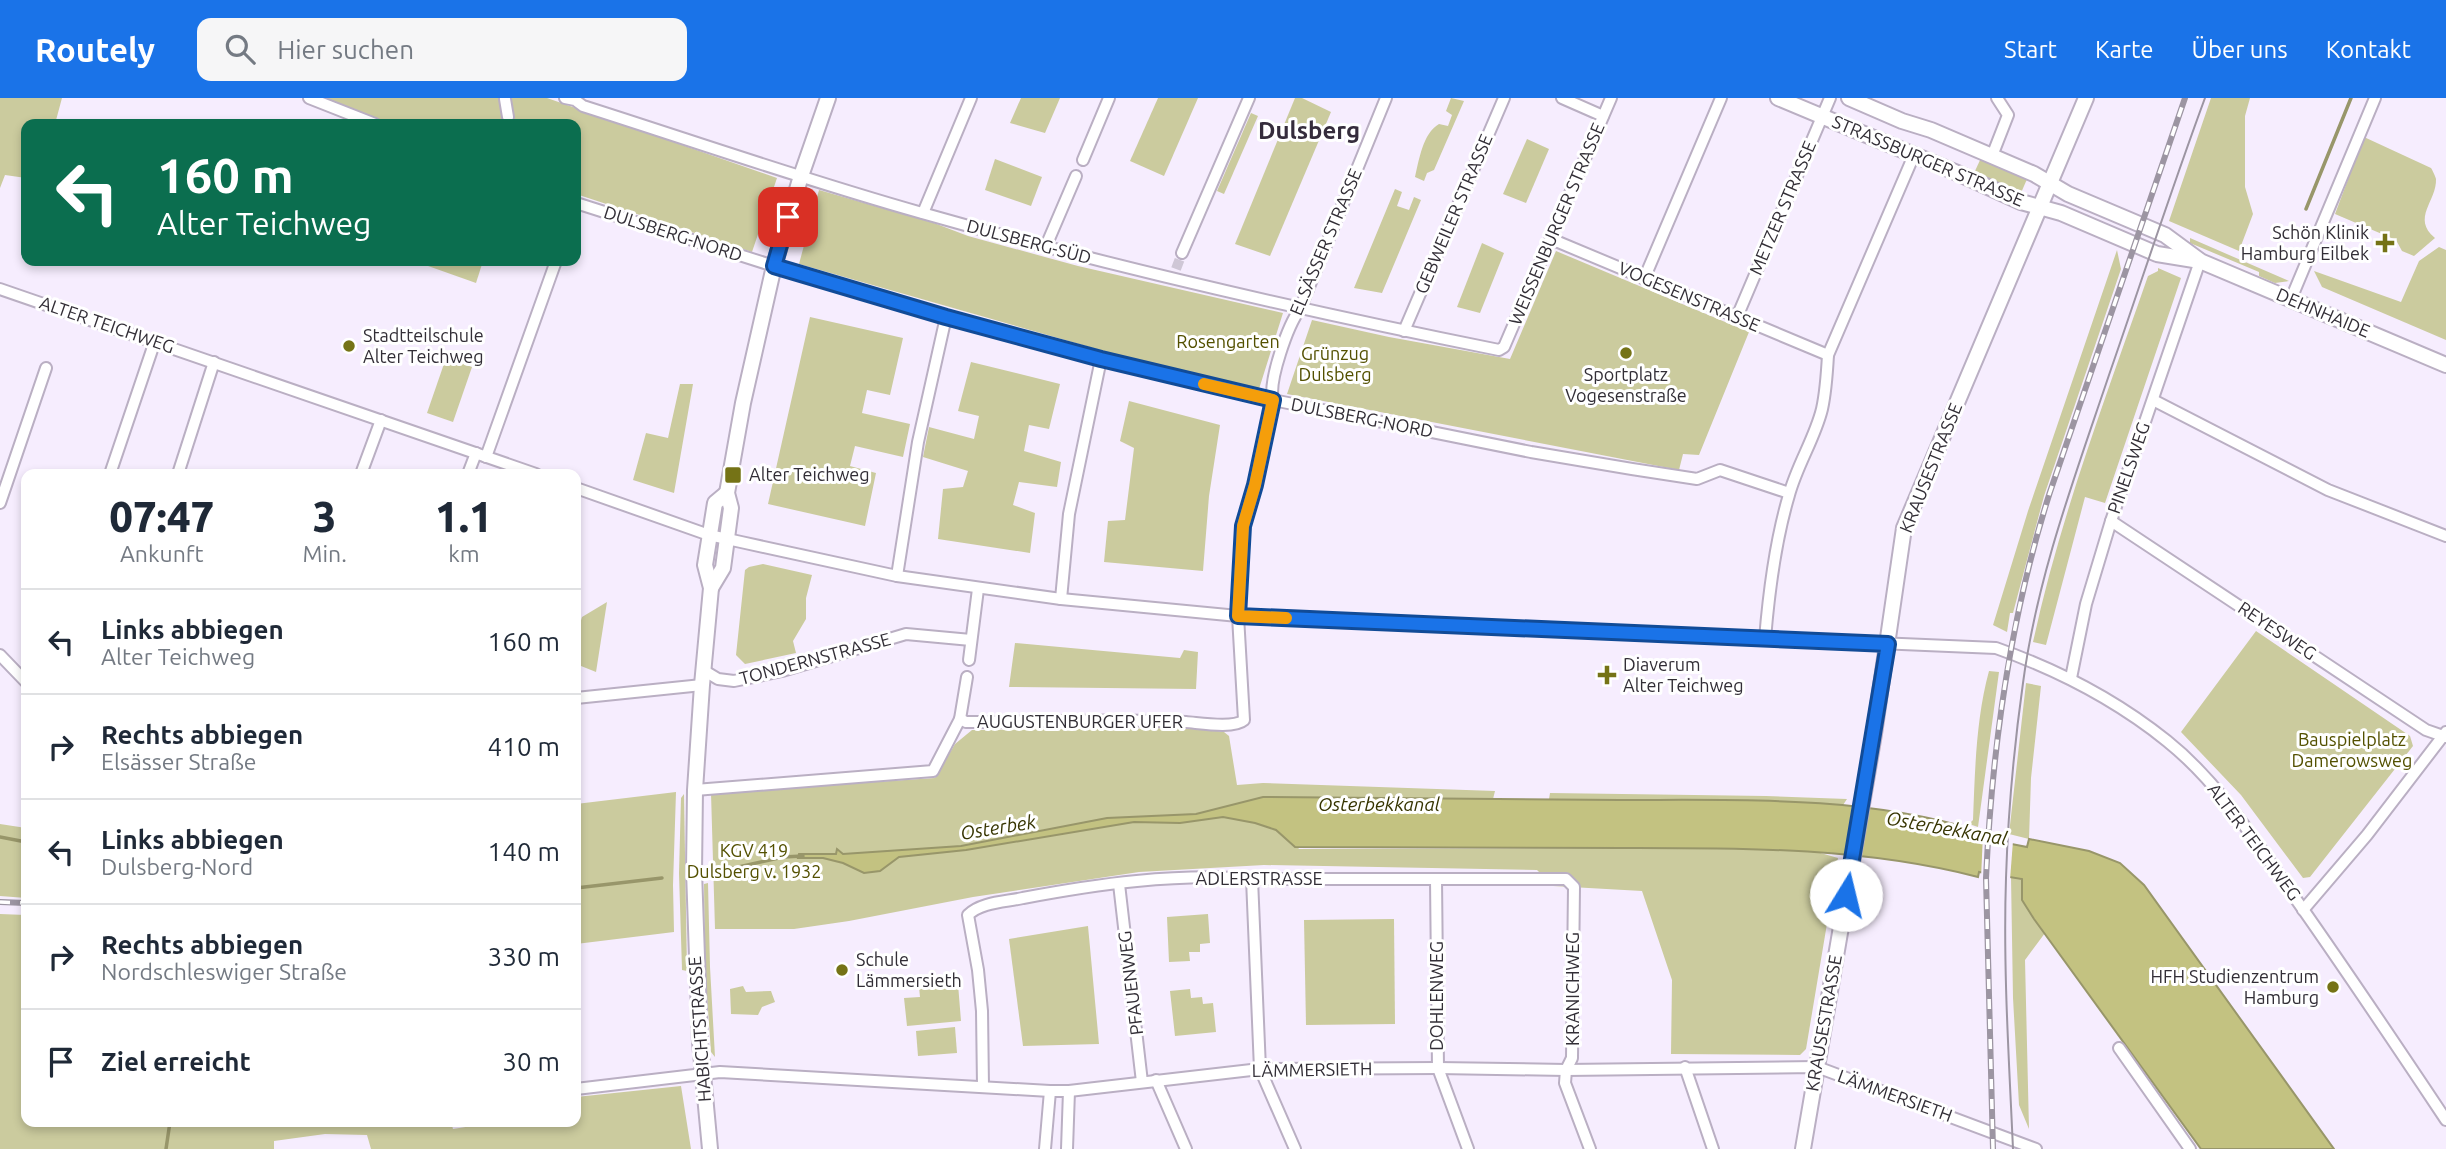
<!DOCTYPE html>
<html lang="de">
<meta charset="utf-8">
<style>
:root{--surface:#fff;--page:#f6f6f7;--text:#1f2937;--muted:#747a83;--line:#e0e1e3;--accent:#1a73e8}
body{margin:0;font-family:Ubuntu,sans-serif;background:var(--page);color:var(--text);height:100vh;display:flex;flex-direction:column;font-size:26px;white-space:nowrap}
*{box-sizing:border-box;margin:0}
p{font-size:23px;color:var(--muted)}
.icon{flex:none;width:38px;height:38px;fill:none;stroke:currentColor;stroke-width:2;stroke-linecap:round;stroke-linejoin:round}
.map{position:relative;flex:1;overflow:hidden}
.drawer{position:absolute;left:21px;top:371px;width:560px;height:658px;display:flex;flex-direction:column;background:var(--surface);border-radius:14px;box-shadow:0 4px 10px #0003}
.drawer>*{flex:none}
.guide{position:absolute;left:21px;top:21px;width:560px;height:147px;border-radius:14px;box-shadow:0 4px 10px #0003;background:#0b6e4f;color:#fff;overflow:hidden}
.pin{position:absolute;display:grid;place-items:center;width:60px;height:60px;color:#fff;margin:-30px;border-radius:14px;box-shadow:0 4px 10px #0006}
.me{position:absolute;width:77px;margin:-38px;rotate:9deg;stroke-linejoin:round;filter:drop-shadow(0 0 5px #0008)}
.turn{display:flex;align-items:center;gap:24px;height:147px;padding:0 21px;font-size:32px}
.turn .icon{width:91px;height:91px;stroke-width:2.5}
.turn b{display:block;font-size:49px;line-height:60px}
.eta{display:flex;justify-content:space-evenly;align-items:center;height:119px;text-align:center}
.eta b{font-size:42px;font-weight:800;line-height:49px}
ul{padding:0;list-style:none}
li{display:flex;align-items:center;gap:21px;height:105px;padding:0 21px;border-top:2px solid var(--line)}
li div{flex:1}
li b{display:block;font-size:26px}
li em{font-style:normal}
header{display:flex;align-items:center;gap:42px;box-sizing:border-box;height:98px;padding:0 35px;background:var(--accent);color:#fff}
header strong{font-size:33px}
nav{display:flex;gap:38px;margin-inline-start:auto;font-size:24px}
.search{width:490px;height:63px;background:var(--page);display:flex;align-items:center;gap:18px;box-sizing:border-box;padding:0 24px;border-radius:14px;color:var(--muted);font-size:26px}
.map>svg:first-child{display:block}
</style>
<header>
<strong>Routely</strong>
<div class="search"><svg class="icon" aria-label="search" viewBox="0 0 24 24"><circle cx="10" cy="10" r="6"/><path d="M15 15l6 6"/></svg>Hier suchen</div>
<nav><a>Start</a><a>Karte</a><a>Über uns</a><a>Kontakt</a></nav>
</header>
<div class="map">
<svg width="2446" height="1051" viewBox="0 0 2446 1051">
<rect width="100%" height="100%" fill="#f6edfe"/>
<g fill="#cbcb9e">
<path d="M0,0H62L55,26H26V80L5,77L0,90Z"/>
<path d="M320,0H547L777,80L752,154L576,96V26H387Z"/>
<path d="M1021,0H1060L1045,35L1010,25Z"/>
<path d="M1158,0H1198L1164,78L1130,63Z"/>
<path d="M1295,0H1302L1331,14L1270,158L1235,146Z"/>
<path d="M1451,0L1464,3L1434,72L1427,75L1424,83L1415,79C1419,62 1423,35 1439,26L1448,28L1452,17L1446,13Z"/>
<path d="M2211,0H2250L2245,18V89L2253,116L2239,153L2169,123Z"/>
<path d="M1251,15L1258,18L1224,96L1217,93Z"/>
<path d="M2364,39L2431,70C2432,71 2436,80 2436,81C2437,103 2411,120 2435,140L2414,158L2402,153L2396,142L2335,116Z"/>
<path d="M1527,41L1549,51L1526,105L1503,96Z"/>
<path d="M1981,60L2028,79L2020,97L1975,73Z"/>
<path d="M995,61L1042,79L1031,108L985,92Z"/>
<path d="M1395,91L1402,94L1397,108L1409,112L1414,99L1421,102L1382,195L1354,190Z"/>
<path d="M819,92L934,125L968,138L1078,168L1283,215L1259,291L1107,254L799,166Z"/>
<path d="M2190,140L2289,183L2275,185L2259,178V174L2190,145Z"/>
<path d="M1482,145L1504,155L1480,215L1457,209Z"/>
<path d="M2439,149L2446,152V242L2322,189L2314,173L2401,204L2419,163Z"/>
<path d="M2117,152L2121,171L2044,398L2013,515H2010L2007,534L1993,527L2028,413Z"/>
<path d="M1556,153L1749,234L1699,357L1683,356L1679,372L1287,296L1312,222L1389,239L1510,261Z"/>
<path d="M414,163H483L476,185Z"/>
<path d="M2158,170L2181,180L2105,405L2085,399L2046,547L2033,544C2060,419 2106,299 2148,178L2158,173Z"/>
<path d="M810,219L903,240L890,297L867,292L862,315L910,326L903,359L855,348L850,368L876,375L865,428L768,406Z"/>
<path d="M446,260L472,269L453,324L427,315Z"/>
<path d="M971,264L1060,286L1049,331L1029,327L1024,353L1061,364L1057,389L1019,384L1013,407L1035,415L1030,455L938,441L943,391L963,389L968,373L923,359L929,329L974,341L979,318L958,313Z"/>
<path d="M680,286H693L674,395L633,382L646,335L668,340Z"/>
<path d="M1129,303L1220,327L1209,398L1203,473L1104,464L1108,423L1125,422L1134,350L1120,343Z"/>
<path d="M763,466L812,477L806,500V521L793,543L796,555L745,566L736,557L745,472L749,469Z"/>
<path d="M607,504L596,574L576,566V539L582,519Z"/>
<path d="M2256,533L2410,638L2413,648L2310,779L2303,780L2241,697L2181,634Z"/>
<path d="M1015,545L1180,560L1184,552L1198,554L1196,591L1009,589Z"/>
<path d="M1989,573L1999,574L1978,729L1969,726L1973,722C1975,672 1976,621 1989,573Z"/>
<path d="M2026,585L2041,588L2031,680L2029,741L2009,736Z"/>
<path d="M1198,630L1224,634L1229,638L1237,687L1263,685L1495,693L1493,701L1264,700L1299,751L1733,750L1817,754L1838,760L1806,951L1800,957L1671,956L1672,882L1642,793L1553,788L1537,772L1264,767L1139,774L973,799L849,823L794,831H715L711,695L935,680L955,646L972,632Z"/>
<path d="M676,694L673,787L674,834L576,846V706Z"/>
<path d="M1550,695L1766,698L1847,701L1843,707L1745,702L1549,701Z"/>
<path d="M684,696L687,873L682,872L679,775L681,700Z"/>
<path d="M0,726L26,730V800L0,798Z"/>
<path d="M2011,779L2022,781L2034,821L2045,835L2025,862L2029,1031L2019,1007L2013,900Z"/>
<path d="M708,785L710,869L715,959L711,954L705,869L704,786Z"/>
<path d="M0,816L26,817V1024H451L453,1031L478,1027L479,1024H576V999L681,988L691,1051H371L367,1037L325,1036L274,1043V1051H0Z"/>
<path d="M1208,816L1210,845L1200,846V854H1189L1190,863L1169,864L1167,819Z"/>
<path d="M1394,821L1395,926L1306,927L1304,822Z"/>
<path d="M1088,828L1099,946L1023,948L1009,841Z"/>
<path d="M958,886L961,923L907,928L904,900L920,899L919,889Z"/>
<path d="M743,888L746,894L771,893L775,904L762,909L758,917L731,916L730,891Z"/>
<path d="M1190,891L1191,900L1202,899L1203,906L1213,905L1216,934L1175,938L1170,893Z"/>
<path d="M955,929L957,955L918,958L916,933Z"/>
</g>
<path fill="#c3c281" stroke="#98966a" stroke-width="2" d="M1263,699C1382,700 1501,701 1620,702C1739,702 1863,697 1979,733L1981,740L2027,749L2029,741L2089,753L2120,765L2144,787L2334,1051H2201L2034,821L2022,802V781L1979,774L1978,779C1862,749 1743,750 1624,750C1514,749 1404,749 1295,749L1276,732L1255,725L1223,719L1180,725L1134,724L966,752L899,759L880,773L864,775L843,765L823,760H798L799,756H836L837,751L843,756L961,748L1107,720L1196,716Z"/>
<path fill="#f6edfe" d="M1983,736L2013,743L2010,782L1981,780Z"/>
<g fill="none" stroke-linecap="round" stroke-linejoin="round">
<g stroke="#98966a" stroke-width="3.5">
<path d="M2306,111L2351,0"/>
<path d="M0,739L26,744"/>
<path d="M716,774L783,759L803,758"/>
<path d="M576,790L662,780"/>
<path d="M166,1051L170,1024"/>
</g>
<path stroke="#cfc7d6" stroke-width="10" stroke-dasharray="10 5" stroke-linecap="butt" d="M1176,171L1182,155"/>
<defs>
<g id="minor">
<path d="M309,0L375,26"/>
<path d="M565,0L575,2L583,8C696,44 808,83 922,115C1112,169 1305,213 1499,252L1504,249L1611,0"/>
<path d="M1562,0L1603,18"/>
<path d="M505,1L508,19"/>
<path d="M1992,58L2008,17L1997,0"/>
<path d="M1083,62L1109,0"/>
<path d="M576,105L774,168L946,219L1101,261L1273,302L1531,354L1632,371L1697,381L1720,372L1789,395"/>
<path d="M923,115L971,0"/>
<path d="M1551,141L1828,257"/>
<path d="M1046,148L1076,78"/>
<path d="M1182,155L1249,0"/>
<path d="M1644,181L1721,0"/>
<path d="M0,191L536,376"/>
<path d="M2291,201L2375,0"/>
<path d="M1737,219L1830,0"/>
<path d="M1404,233L1504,0"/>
<path d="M2153,302L2328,392L2446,438"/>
<path d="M486,359L556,163"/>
<path d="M110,376L155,243"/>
<path d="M178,376L214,264"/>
<path d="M361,376L381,322"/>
<path d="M468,376L476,355"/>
<path d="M576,390L709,437L741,444L897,478L1061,501L1238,518L1996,550C2058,572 2116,602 2167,643C2217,683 2252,738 2288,790C2342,866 2394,944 2446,1022"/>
<path d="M0,405L46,270"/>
<path d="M2111,423L2426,632L2446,639"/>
<path d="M897,478L918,344L946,219"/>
<path d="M1061,501L1069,416L1101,261"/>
<path d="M1765,541C1769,492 1775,444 1789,397C1797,367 1815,340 1822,311C1826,293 1827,275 1828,257L1914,57"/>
<path d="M0,557L26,584"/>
<path d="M969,562L978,491"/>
<path d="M703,572L718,581L734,583L782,573L906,536L971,542"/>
<path d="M2071,580L2086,506L2111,423L2200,163"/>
<path d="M576,600L702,587"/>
<path d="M960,621L966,624C1039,624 1113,620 1186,624C1200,625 1234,631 1244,622L1238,518L1243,428L1255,387L1273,302C1268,283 1288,227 1300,211L1386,0"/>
<path d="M695,692L933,673L960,621L967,579"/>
<path d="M1252,781L1260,971L1295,1051"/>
<path d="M1436,781L1438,970L1468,1051"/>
<path d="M1119,786L1142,984"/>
<path d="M2303,812L2367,737L2446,634"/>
<path d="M2119,950L2190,1051"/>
<path d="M1685,969L1713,1051"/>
<path d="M1156,982L1186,1051"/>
<path d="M983,988L982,913L978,872L968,817C981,804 1005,804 1023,800C1097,786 1176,775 1252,781H1566L1574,789L1572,960L1566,972L1565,985L1590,1051"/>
<path d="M576,991L720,974L1050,993H1069L1260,971L1438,970L1566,972L1817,969L2036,1051"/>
<path d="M1045,1051L1050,993"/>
<path d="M1067,1051L1069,993"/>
</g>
<g id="major">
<path d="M1778,0L1955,74L2021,104L2061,115L2157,156L2200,163L2446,267"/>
<path d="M1849,0L1902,23L1931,32L2034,76L2068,96L2165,137L2199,162"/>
<path d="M711,490L723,470L731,410L727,395L743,305L774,168L801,78L828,0"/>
<path d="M710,1051L700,944L694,773L695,692L702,587L711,490L705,467L715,405L727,395"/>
<path d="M1803,1051L1874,636L1904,430L2086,0"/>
</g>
</defs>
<use href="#minor" stroke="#baafc3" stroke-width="14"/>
<use href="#major" stroke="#baafc3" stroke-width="18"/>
<use href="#minor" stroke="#fff" stroke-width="10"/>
<use href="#major" stroke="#fff" stroke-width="14"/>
<path stroke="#9c95a2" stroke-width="2" d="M2013,1051C2009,961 2003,870 2006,780C2008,715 2014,649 2023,585C2037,479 2075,378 2109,277C2141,185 2171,92 2205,0"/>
<defs>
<g id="rail">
<path d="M0,804L26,805"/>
<path d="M1993,1051L1986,780C1992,649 2010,519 2050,394L2185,0"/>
</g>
</defs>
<use href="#rail" stroke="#9c95a2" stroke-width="6"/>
<use href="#rail" stroke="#fff" stroke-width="3.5" stroke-dasharray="10" stroke-linecap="butt"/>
</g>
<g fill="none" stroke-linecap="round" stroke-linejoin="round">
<defs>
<path id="route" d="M788,119L774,168L946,219L1101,261L1273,302L1255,387L1243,428L1238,518L1888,546L1846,797"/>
</defs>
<use href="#route" stroke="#114b97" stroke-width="18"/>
<use href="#route" stroke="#1a73e8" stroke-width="12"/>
<path stroke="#f59e0b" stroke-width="12" d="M1204,286L1273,302L1255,387L1243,428L1238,518L1286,520"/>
</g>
<g fill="#757316" stroke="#fff" stroke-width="2.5">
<path d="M2381.5 134.5h7v7h7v7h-7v7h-7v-7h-7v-7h7z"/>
<circle cx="349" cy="248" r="7"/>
<circle cx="1626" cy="255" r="7"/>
<rect x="724" y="368" width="18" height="18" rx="3.5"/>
<path d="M1603.5 566.5h7v7h7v7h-7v7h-7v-7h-7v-7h7z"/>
<circle cx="842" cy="872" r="7"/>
<circle cx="2333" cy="889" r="7"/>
</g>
<g text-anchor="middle" stroke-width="6" stroke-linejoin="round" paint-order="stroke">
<g font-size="18" fill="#322e36" stroke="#fff">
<text transform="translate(1928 63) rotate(23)" y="6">STRASSBURGER STRASSE</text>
<text transform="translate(1783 110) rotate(-67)" y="6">METZER STRASSE</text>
<text transform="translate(1454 116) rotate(-67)" y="6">GEBWEILER STRASSE</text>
<text transform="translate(1557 126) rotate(-67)" y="6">WEISSENBURGER STRASSE</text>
<text transform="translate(673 136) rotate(18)" y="6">DULSBERG-NORD</text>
<text transform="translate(1029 144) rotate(15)" y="6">DULSBERG-SÜD</text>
<text transform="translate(1326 144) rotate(-67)" y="6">ELSÄSSER STRASSE</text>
<text transform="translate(1689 199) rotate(23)" y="6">VOGESENSTRASSE</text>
<text transform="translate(2323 215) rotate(23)" y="6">DEHNHAIDE</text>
<text transform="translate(107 227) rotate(19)" y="6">ALTER TEICHWEG</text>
<text transform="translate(1362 320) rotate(11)" y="6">DULSBERG-NORD</text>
<text transform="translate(1931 370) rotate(-68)" y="6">KRAUSESTRASSE</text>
<text transform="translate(2129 370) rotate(-71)" y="6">PINELSWEG</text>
<text transform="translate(2277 533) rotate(34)" y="6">REYESWEG</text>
<text transform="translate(815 561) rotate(-15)" y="6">TONDERNSTRASSE</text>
<text x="1080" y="630">AUGUSTENBURGER UFER</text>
<text transform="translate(2254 744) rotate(53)" y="6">ALTER TEICHWEG</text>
<text x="1259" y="787">ADLERSTRASSE</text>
<text transform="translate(1131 885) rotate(-97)" y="6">PFAUENWEG</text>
<text transform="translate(1573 891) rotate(-90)" y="6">KRANICHWEG</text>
<text transform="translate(1437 898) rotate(-90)" y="6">DOHLENWEG</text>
<text transform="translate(1824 925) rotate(-80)" y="6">KRAUSESTRASSE</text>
<text transform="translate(700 931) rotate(-94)" y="6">HABICHTSTRASSE</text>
<text transform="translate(1312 972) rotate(-1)" y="6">LÄMMERSIETH</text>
<text transform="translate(1895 998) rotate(20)" y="6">LÄMMERSIETH</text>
</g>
<g font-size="18" fill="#322e36" stroke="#fff" text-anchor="start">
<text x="2369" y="141" text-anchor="end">Schön Klinik<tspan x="2369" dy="21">Hamburg Eilbek</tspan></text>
<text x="363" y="244">Stadtteilschule<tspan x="363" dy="21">Alter Teichweg</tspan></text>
<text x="1626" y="283" text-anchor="middle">Sportplatz<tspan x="1626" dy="21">Vogesenstraße</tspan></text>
<text x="749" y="383">Alter Teichweg</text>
<text x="1623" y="573">Diaverum<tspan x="1623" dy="21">Alter Teichweg</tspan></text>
<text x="856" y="868">Schule<tspan x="856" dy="21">Lämmersieth</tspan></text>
<text x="2319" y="885" text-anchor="end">HFH Studienzentrum<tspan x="2319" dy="21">Hamburg</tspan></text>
</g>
<g font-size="18" fill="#535000" stroke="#fff">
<text x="1228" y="250">Rosengarten</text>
<text x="1335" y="262">Grünzug<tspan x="1335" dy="21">Dulsberg</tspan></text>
<text x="2352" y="648">Bauspielplatz<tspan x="2352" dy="21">Damerowsweg</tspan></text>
<text x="754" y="759">KGV 419<tspan x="754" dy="21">Dulsberg v. 1932</tspan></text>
</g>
<g font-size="19" font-style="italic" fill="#363400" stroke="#fff">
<text x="1379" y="713">Osterbekkanal</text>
<text transform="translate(998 729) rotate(-9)" y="7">Osterbek</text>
<text transform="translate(1947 730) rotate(10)" y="7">Osterbekkanal</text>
</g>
<g font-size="24" font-weight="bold" fill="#352c3c" stroke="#fff">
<text x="1309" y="41">Dulsberg</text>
</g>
</g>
</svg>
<div class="pin" style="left:788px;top:119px;background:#d93025"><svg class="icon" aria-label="arrive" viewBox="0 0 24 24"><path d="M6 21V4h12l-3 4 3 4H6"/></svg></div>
<svg class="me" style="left:1846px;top:797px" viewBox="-20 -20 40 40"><circle r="19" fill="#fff"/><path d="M0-13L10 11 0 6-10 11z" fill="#1a73e8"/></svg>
<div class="guide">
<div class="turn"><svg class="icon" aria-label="left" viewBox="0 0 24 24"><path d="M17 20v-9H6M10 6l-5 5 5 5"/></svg><div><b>160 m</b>Alter Teichweg</div></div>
</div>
<section class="drawer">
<div class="eta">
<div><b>07:47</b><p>Ankunft</p></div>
<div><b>3</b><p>Min.</p></div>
<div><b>1.1</b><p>km</p></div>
</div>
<ul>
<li><svg class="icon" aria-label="left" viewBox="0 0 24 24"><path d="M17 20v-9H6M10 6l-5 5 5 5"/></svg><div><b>Links abbiegen</b><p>Alter Teichweg</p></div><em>160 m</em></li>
<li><svg class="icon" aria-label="right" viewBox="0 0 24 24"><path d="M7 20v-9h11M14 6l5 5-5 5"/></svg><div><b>Rechts abbiegen</b><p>Elsässer Straße</p></div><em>410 m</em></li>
<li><svg class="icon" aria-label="left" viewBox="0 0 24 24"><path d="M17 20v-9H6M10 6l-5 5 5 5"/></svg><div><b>Links abbiegen</b><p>Dulsberg-Nord</p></div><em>140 m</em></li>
<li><svg class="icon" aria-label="right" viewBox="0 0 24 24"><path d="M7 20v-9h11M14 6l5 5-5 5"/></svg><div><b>Rechts abbiegen</b><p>Nordschleswiger Straße</p></div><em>330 m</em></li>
<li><svg class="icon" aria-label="arrive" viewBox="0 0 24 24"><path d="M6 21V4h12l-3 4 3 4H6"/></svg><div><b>Ziel erreicht</b></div><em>30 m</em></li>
</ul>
</section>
</div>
